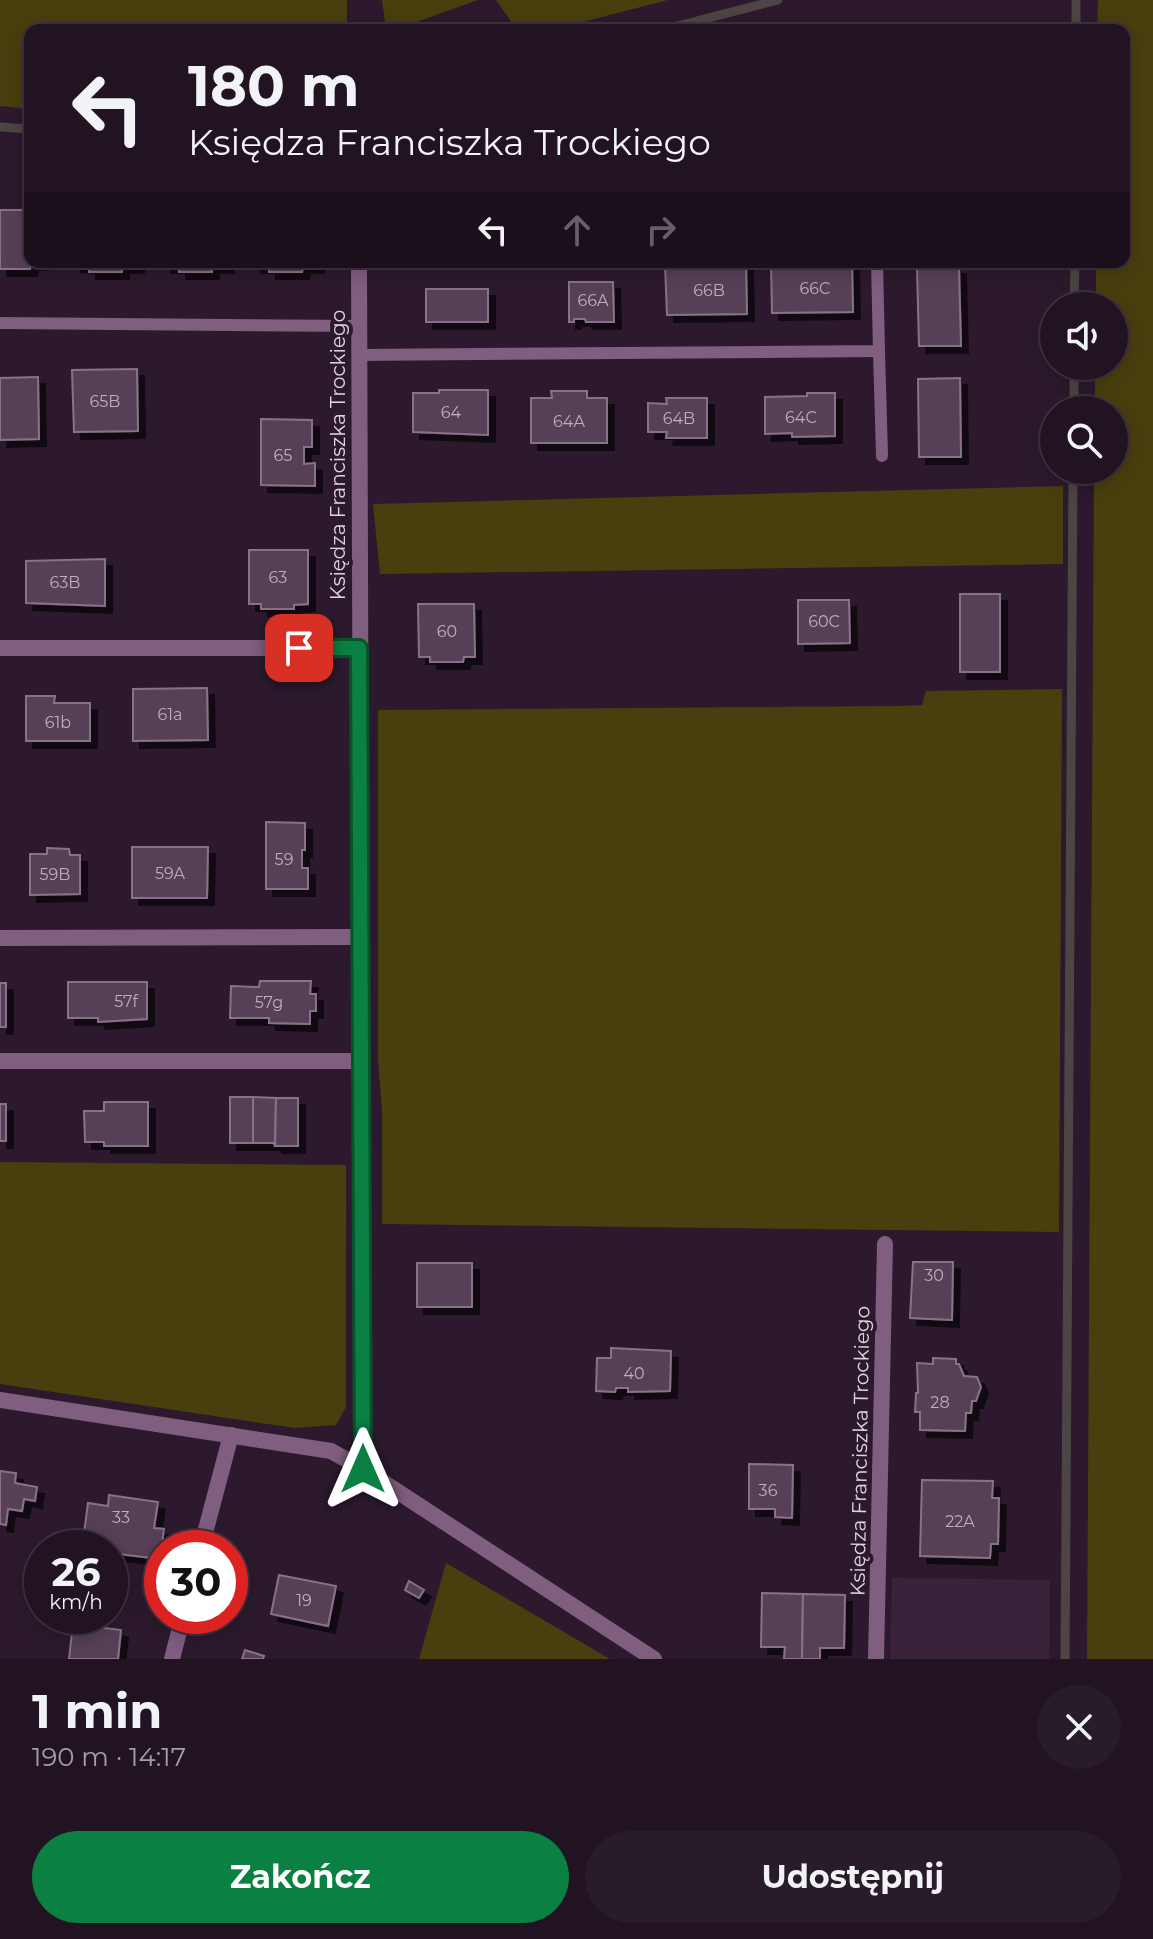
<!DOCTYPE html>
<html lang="pl">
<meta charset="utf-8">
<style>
:root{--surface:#211322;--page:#291c2a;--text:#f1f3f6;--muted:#a29ea5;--line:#3e3240;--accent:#0b8043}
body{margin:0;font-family:Montserrat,sans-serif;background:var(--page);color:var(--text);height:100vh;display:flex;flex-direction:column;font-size:30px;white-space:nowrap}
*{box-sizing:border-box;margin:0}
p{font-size:26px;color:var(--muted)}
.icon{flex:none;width:44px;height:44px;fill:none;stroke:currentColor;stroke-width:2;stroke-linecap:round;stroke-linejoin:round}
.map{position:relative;height:1659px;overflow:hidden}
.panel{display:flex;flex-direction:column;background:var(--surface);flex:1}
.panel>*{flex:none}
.guide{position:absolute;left:24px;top:24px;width:1106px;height:244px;border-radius:16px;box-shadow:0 4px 20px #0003,0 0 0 2px var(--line);background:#211322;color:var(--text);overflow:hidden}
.buttons{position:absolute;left:1040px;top:292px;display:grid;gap:16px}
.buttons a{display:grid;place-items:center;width:88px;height:88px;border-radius:50%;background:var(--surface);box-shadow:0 4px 20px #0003,0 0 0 2px var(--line);font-size:40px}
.speed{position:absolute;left:24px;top:1530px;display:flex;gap:16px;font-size:40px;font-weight:700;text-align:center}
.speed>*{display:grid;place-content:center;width:104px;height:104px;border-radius:50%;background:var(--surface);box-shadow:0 4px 20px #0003,0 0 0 2px var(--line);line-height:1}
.speed small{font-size:20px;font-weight:400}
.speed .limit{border:12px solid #d22;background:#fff;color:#111}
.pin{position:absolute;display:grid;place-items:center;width:68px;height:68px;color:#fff;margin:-34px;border-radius:16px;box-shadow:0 4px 12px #0006}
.me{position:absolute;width:88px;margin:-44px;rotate:0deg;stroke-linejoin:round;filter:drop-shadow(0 0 6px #0008)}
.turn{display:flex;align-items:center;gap:28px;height:168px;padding:0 32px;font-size:36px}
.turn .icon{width:104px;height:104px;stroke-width:2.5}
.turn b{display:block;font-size:56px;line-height:68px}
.lanes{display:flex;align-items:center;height:76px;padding:0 32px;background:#0003;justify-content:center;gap:40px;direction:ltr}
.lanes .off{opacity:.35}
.round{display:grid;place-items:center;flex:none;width:84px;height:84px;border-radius:42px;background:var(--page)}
.overview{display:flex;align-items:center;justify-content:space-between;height:136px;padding:0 32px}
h1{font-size:48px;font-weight:700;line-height:60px}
.primary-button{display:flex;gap:16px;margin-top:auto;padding:16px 32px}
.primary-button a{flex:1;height:92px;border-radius:48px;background:var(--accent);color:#fff;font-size:32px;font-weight:700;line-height:92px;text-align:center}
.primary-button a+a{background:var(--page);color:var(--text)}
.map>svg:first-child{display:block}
</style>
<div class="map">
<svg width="1153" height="1659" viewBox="0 0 1153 1659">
<defs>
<filter id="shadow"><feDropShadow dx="7" dy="7" stdDeviation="0" flood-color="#0009"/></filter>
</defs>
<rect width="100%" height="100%" fill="#2c192d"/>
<path fill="#3a233a" d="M892,1578L1050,1580L1049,1659H890Z"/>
<g fill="#493e0e">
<path d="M0,0H347V30H30V109L0,106Z"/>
<path d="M382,0H478L394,30H386Z"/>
<path d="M496,0H668L552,30H517Z"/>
<path d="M1098,0H1153V1659H1087L1094,470H1114V410H1095V366H1114V306H1096V262H1124V30H1097Z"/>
<path d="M1063,486V564L380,574L373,504Z"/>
<path d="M1062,689L1059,1232L382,1224V1111L378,1060V710L898,706L922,705L926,691Z"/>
<path d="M0,1162L346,1165V1407L336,1425L295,1428L0,1384Z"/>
<path d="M446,1563L610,1659H419Z"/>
</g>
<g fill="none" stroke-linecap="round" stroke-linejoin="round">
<g stroke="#4c4543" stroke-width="9">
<path d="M662,30L778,0"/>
<path d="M1076,30V0"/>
<path d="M0,127L30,129"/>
<path d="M1074,306L1075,262"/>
<path d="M1074,410V366"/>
<path d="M1065,1659L1073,470"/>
</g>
</g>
<g fill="#564056" stroke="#897289" stroke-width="2" filter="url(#shadow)">
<path d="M0,210H30V262H45L31,263L30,269H0Z"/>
<path d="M74,262H137V266H122V272H89V266L74,265Z"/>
<path d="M164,262H227V266H212V272H179V266H164Z"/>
<path d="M254,262H317V266H303L302,272H269V266H254Z"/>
<path d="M771,262H852L853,312L772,313Z"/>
<path d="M746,263L747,314L667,315L665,264Z"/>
<path d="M959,267L961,346H919L917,268Z"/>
<path d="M569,282H613L614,322H586L585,319H574V322H569Z"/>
<rect x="426" y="289" width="62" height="33"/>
<path d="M137,369L138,431L74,432L72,370Z"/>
<path d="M38,377L39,439L0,440V378Z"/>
<path d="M960,378L961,457H919L918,379Z"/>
<path d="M439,390H488V435L413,432V393H439Z"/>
<path d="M551,391H587V398H607V443H531V398H552Z"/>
<path d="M807,393H835V436L792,437V433L765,434V397L807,396Z"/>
<path d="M666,398H707V438H666L667,432H648V403L667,404Z"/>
<path d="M261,419L312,420V447H304V464L315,463V486L261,485Z"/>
<path d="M249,550H308V604L294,605V609H261V604H249Z"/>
<path d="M105,559V606L26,603V561Z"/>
<rect x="960" y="594" width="40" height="78"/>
<path d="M798,600H849L850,643L798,644Z"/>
<path d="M418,604H474L475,657H464L463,662H430V657H419Z"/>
<path d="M207,688L208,740L133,741V689Z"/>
<path d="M26,696H55L54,703H90V741H26Z"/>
<path d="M266,822L305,823V850H302V868H308V889H266Z"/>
<path d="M132,847H208L207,898H132Z"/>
<path d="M47,848L69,849L70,855H80V894L30,895V854H47Z"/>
<path d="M260,981H311L310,994H316V1011H310V1024L269,1023V1018H230L231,986L259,987Z"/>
<path d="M68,982H147V1019L98,1022V1018H68Z"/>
<rect x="0" y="983" width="6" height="44"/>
<rect x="230" y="1097" width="23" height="46"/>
<path d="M253,1097L276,1098L275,1146L274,1143H253Z"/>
<path d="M276,1098H298V1146H275Z"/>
<path d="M104,1102H148V1146H104V1142H85L84,1111H104Z"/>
<rect x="0" y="1104" width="6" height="37"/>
<path d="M913,1262H953L952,1320L910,1318Z"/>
<rect x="417" y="1263" width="55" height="44"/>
<path d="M611,1348L671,1351L670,1391L628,1392V1388H616L615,1392L596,1391L597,1358H611Z"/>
<path d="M933,1358L956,1359V1364H959L964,1376L977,1377L981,1387L976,1401H972L971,1413H966L965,1431L920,1430V1412H915L916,1393H918L917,1363L933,1364Z"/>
<path d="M749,1464L793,1465L792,1518L775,1517V1509H749Z"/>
<path d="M0,1471L16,1473L15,1483L37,1487L35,1501L24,1499L22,1511L8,1509L6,1525L0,1524Z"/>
<path d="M922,1480L993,1481L992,1498H999L998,1544H991L990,1558L920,1556Z"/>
<path d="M109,1495L158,1502L154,1528L164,1529L160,1559L110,1553V1548H82L88,1503L108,1506Z"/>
<path d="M279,1575L336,1586L328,1626L271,1614Z"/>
<path d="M409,1581L424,1590L419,1598L405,1590Z"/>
<path d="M762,1593L803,1594L802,1659H784L785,1647H761Z"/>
<path d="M803,1594L845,1595L844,1648H820V1659H802Z"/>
<path d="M73,1624L121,1630L118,1659H69Z"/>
<path d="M245,1650L264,1656L263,1659H242Z"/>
</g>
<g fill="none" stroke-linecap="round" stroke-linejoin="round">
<g stroke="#7f5e7f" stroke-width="12">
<path d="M0,323L358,326"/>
<path d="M879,351L882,456"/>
<path d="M358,355L879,351L877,262"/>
</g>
<g stroke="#7f5e7f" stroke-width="16">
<path d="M359,262L363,1469"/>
<path d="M0,648H359"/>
<path d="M0,938L360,937"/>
<path d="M0,1061H360"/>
<path d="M0,1400L331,1451L363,1469L654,1659"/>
<path d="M201,1548L231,1435"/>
<path d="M172,1659L183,1616"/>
<path d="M876,1659L885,1244"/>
</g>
</g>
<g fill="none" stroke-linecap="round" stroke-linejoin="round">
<defs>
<path id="route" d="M299,648H359L363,1469"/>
</defs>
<use href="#route" stroke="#07532c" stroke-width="20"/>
<use href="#route" stroke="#0b8043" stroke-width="14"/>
</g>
<g text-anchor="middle" stroke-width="8" stroke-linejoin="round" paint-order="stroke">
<g font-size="16" fill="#beaebe">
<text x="815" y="294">66C</text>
<text x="709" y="296">66B</text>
<text x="593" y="306">66A</text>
<text x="105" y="407">65B</text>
<text x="451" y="418">64</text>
<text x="801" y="423">64C</text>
<text x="679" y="424">64B</text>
<text x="569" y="427">64A</text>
<text x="283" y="461">65</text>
<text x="278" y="583">63</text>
<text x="65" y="588">63B</text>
<text x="824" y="627">60C</text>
<text x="447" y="637">60</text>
<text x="170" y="720">61a</text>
<text x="58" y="728">61b</text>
<text x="284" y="865">59</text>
<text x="170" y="879">59A</text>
<text x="55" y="880">59B</text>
<text x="126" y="1007">57f</text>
<text x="269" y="1008">57g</text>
<text x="934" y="1281">30</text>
<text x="634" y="1379">40</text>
<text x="940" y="1408">28</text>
<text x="768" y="1496">36</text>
<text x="121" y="1523">33</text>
<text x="960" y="1527">22A</text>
<text x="304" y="1606">19</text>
</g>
<g font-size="20" fill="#e0d3e0" stroke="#2c192d">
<text transform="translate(338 455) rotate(-90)" y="7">Księdza Franciszka Trockiego</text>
<text transform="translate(860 1451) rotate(-89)" y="7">Księdza Franciszka Trockiego</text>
</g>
</g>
</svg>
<div class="buttons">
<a><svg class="icon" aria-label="sound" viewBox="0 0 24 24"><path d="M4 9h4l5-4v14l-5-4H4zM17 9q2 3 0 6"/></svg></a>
<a><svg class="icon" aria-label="search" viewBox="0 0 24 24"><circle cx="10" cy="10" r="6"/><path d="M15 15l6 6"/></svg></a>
</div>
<div class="speed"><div>26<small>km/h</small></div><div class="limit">30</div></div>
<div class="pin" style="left:299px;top:648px;background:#d93025"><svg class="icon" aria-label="arrive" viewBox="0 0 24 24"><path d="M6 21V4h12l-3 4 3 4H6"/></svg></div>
<svg class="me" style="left:363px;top:1469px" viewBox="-20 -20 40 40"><path d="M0-17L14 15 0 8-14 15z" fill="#0b8043" stroke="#fff" stroke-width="4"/></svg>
<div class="guide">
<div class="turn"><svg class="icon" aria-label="left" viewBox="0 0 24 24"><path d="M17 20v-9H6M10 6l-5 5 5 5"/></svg><div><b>180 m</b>Księdza Franciszka Trockiego</div></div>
<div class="lanes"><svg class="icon" aria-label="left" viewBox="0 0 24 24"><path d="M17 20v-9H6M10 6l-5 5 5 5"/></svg><svg class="icon off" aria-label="ahead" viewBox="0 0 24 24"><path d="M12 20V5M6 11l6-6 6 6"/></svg><svg class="icon off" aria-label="right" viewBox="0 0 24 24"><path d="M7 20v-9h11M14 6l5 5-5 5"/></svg></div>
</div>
</div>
<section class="panel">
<div class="overview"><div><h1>1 min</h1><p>190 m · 14:17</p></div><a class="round"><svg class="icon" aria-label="close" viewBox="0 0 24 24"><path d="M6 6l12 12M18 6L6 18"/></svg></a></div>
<div class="primary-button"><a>Zakończ</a><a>Udostępnij</a></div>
</section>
